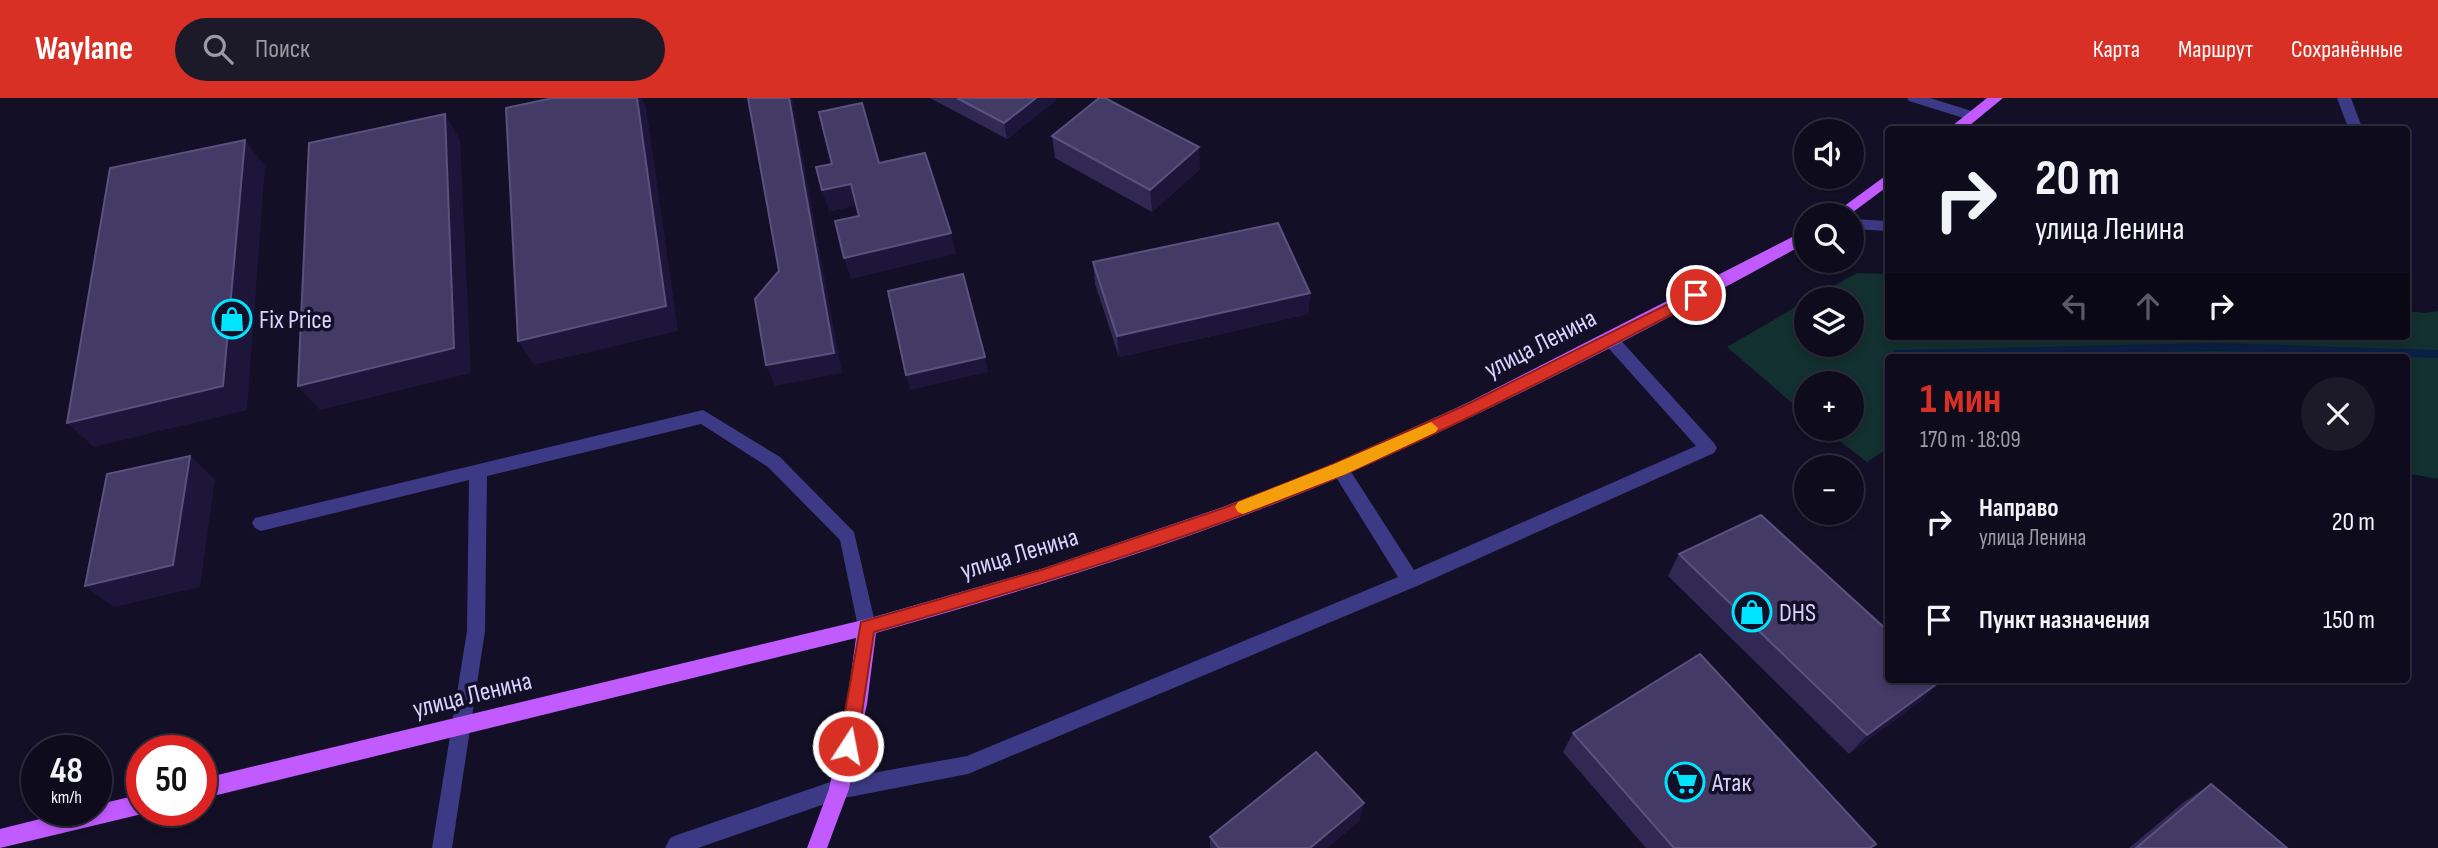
<!DOCTYPE html>
<html lang="ru">
<meta charset="utf-8">
<style>
:root{--surface:#0e0b1c;--page:#1c1929;--text:#f1f3f6;--muted:#9b9ba3;--line:#2e2b3b;--accent:#d93025}
body{margin:0;font-family:"Sofia Sans Condensed",sans-serif;background:var(--page);color:var(--text);height:100vh;display:flex;flex-direction:column;font-size:26px;white-space:nowrap}
*{box-sizing:border-box;margin:0}
p{font-size:23px;color:var(--muted)}
.icon{flex:none;width:38px;height:38px;fill:none;stroke:currentColor;stroke-width:2;stroke-linecap:round;stroke-linejoin:round}
.map{position:relative;flex:1;overflow:hidden}
.panel{position:absolute;left:1885px;top:256px;width:525px;height:329px;display:flex;flex-direction:column;background:var(--surface);border-radius:7px;box-shadow:0 4px 10px #0003,0 0 0 2px var(--line)}
.panel>*{flex:none}
.guide{position:absolute;left:1885px;top:28px;width:525px;height:214px;border-radius:7px;box-shadow:0 4px 10px #0003,0 0 0 2px var(--line);background:#0e0b1c;color:var(--text);overflow:hidden}
.fabs{position:absolute;left:1794px;top:21px;display:grid;gap:14px}
.fabs a{display:grid;place-items:center;width:70px;height:70px;border-radius:50%;background:var(--surface);box-shadow:0 4px 10px #0003,0 0 0 2px var(--line);font-size:35px}
.speed{position:absolute;left:21px;top:637px;display:flex;gap:14px;font-size:35px;font-weight:700;text-align:center}
.speed>*{display:grid;place-content:center;width:91px;height:91px;border-radius:50%;background:var(--surface);box-shadow:0 4px 10px #0003,0 0 0 2px var(--line);line-height:1}
.speed small{font-size:18px;font-weight:400}
.speed .limit{border:10px solid #d22;background:#fff;color:#111}
.pin{position:absolute;display:grid;place-items:center;width:60px;height:60px;color:#fff;margin:-30px;border:4px solid #fff;border-radius:50%;box-shadow:0 2px 7px #0007}
.me{position:absolute;width:77px;margin:-38px;rotate:11deg;stroke-linejoin:round;filter:drop-shadow(0 0 5px #0008)}
.turn{display:flex;align-items:center;gap:24px;height:147px;padding:0 35px;font-size:32px}
.turn .icon{width:91px;height:91px;stroke-width:2.5}
.turn b{display:block;font-size:49px;line-height:60px}
.lanes{display:flex;align-items:center;height:66px;padding:0 35px;background:#0003;justify-content:center;gap:35px;direction:ltr}
.lanes .off{opacity:.35}
.round{display:grid;place-items:center;flex:none;width:74px;height:74px;border-radius:37px;background:var(--page)}
.summary{display:flex;align-items:center;justify-content:space-between;height:119px;padding:0 35px}
h1{font-size:42px;font-weight:700;line-height:52px;color:var(--accent)}
ul{padding:0;list-style:none}
li{display:flex;align-items:center;gap:21px;height:98px;padding:0 35px}
li div{flex:1}
li b{display:block;font-size:26px}
li em{font-style:normal}
header{display:flex;align-items:center;gap:42px;box-sizing:border-box;height:98px;padding:0 35px;background:var(--accent);color:#fff}
header strong{font-size:33px}
nav{display:flex;gap:38px;margin-inline-start:auto;font-size:24px}
.search{width:490px;height:63px;background:var(--page);display:flex;align-items:center;gap:18px;box-sizing:border-box;padding:0 24px;border-radius:38px;color:var(--muted);font-size:26px}
.map>svg:first-child{display:block}
</style>
<header>
<strong>Waylane</strong>
<div class="search"><svg class="icon" aria-label="search" viewBox="0 0 24 24"><circle cx="10" cy="10" r="6"/><path d="M15 15l6 6"/></svg>Поиск</div>
<nav><a>Карта</a><a>Маршрут</a><a>Сохранённые</a></nav>
</header>
<div class="map">
<svg width="2438" height="750" viewBox="0 0 2438 750">
<rect width="100%" height="100%" fill="#130f26"/>
<path fill="#12302f" d="M1857,175L1888,176V238H2406V213L2425,215L2438,213V381L2406,375V259H1888V350L1867,364L1824,331H1852V285H1806V317L1727,249L1806,203V247H1852V201H1810Z"/>
<g fill="none" stroke-linecap="round" stroke-linejoin="round">
<path fill="#0a1f44" fill-rule="evenodd" d="M2215,245L2438,252V260L2215,253L1892,259L1890,256L1896,252Z"/>
<g fill="#3d3a85" fill-rule="evenodd">
<path d="M1907,0H1930L1978,15L1980,18L1973,23L1909,3Z"/>
<path d="M2337,0H2351L2363,32H2349Z"/>
<path d="M1852,121L1888,123V133L1852,131Z"/>
<path d="M1610,235L1616,237L1714,345L1717,350L1714,355L1417,488L968,676L839,701L698,750H665L670,740L677,737L839,681L967,658L1398,479L1334,376L1331,371L1334,366H1346L1414,472L1696,348L1604,245L1602,241Z"/>
<path d="M703,312L780,359L854,434L876,529L874,535L867,537L860,535L858,529L840,442L768,369L701,326L487,378L485,533L452,750H432L467,533L469,382L261,433L255,430L252,425L255,420Z"/>
</g>
<g fill="#c25bff" fill-rule="evenodd">
<path d="M1987,0H2003L1964,32H1947Z"/>
<path d="M1888,76V88L1849,117H1832Z"/>
<path d="M1806,132V145C1658,227 1502,308 1347,376C1195,442 1035,489 876,535L867,606L849,691L827,750H807L829,691L847,606L856,540L201,701V681L867,521L1041,471L1223,409L1334,366L1467,305Z"/>
<path d="M142,696V712H150L142,716L0,750V731L76,712H96V707Z"/>
</g>
</g>
<g fill="#312854">
<path d="M930,0H1055L1056,2L1007,41Z"/>
<path d="M1052,38L1200,71L1152,114L1055,60Z"/>
<path d="M1093,164L1310,195L1308,216L1119,259L1095,186Z"/>
<path d="M1679,456L1922,602L1849,656L1668,478Z"/>
<path d="M1573,635L1871,750H1646L1563,654Z"/>
<path d="M2211,686L2287,750H2129L2184,704Z"/>
<path d="M1360,722L1327,750H1210V739Z"/>
</g>
<g fill="#1d163a">
<path d="M637,0H642L646,9L678,233L534,267L518,243Z"/>
<path d="M789,0H792L842,275L775,288L766,267L834,255Z"/>
<path d="M1036,0H1055L1056,2L1007,41L1004,25Z"/>
<path d="M445,16L460,42L471,275L320,312L298,288Z"/>
<path d="M245,42L265,68L247,312L94,349L67,325Z"/>
<path d="M1199,49L1200,71L1152,114L1150,92Z"/>
<path d="M851,86L857,107L829,114L822,92Z"/>
<path d="M951,135L956,156L851,181L844,160Z"/>
<path d="M1310,195L1308,216L1119,259L1117,238Z"/>
<path d="M985,259L988,274L910,292L906,277Z"/>
<path d="M190,358L215,381L200,489L114,509L85,488Z"/>
<path d="M1942,582L1922,602L1849,656L1867,637Z"/>
<path d="M1364,705L1360,722L1327,750H1310Z"/>
</g>
<g fill="#433a66" stroke="#5a527e" stroke-width="2">
<path d="M553,0H637L666,208L518,243L506,10Z"/>
<path d="M748,0H789L834,255L766,267L755,201L779,173Z"/>
<path d="M957,0H1036L1004,25Z"/>
<path d="M1099,0H1105L1199,49L1150,92L1052,38Z"/>
<path d="M862,5L879,65L925,55L951,135L844,160L835,123L859,118L851,86L822,92L816,69L832,66L819,14Z"/>
<path d="M445,16L454,250L298,288L309,45Z"/>
<path d="M245,42L223,288L67,325L110,70Z"/>
<path d="M1278,125L1310,195L1117,238L1093,164Z"/>
<path d="M963,176L985,259L906,277L888,193Z"/>
<path d="M190,358L173,467L85,488L107,376Z"/>
<path d="M1761,417L1888,533V581H1940L1942,582L1867,637L1679,456Z"/>
<path d="M1700,556L1876,746L1870,750H1674L1573,635Z"/>
<path d="M1316,654L1364,705L1310,750H1219L1210,739Z"/>
<path d="M2211,686L2287,750H2136Z"/>
</g>
<path fill="#d93025" stroke="#8d1f18" stroke-width="2" d="M1696,192L1702,193L1704,197L1702,201C1584,261 1467,324 1345,376C1193,441 1033,488 874,534L857,648L855,654L848,657L842,654L839,648L861,524L1041,472L1224,410L1334,366L1468,306Z"/>
<path fill="#f59e0b" d="M1431,324L1438,330L1436,334L1346,376L1243,416L1238,414L1235,409L1238,404L1334,366Z"/>
<defs>
<symbol id="shop-ring" viewBox="-11 -11 22 22"><circle r="9.5" fill="#130f26" stroke="#00e5ff" stroke-width="1.5"/><path d="M-5-2.5h2.3a2.7 3.5 0 0 1 5.4 0H5L5.5 6h-11ZM-1.5-2.5h3a1.5 2.3 0 0 0-3 0Z" fill="#00e5ff"/></symbol>
<symbol id="supermarket-ring" viewBox="-11 -11 22 22"><circle r="9.5" fill="#130f26" stroke="#00e5ff" stroke-width="1.5"/><path d="M-6-5.5h2.5l.6 2H6L4.5 2H-2.5L-4.4-4H-6ZM-1.5 3.2a1.3 1.3 0 1 0 .1 0ZM3 3.2a1.3 1.3 0 1 0 .1 0Z" fill="#00e5ff"/></symbol>
</defs>
<g fill-rule="evenodd">
<use href="#shop-ring" x="210" y="199" width="44" height="44"/>
<use href="#shop-ring" x="1730" y="492" width="44" height="44"/>
<use href="#supermarket-ring" x="1663" y="662" width="44" height="44"/>
</g>
<g text-anchor="middle" stroke-width="7" stroke-linejoin="round" paint-order="stroke">
<g font-size="26" fill="#d9d4ff" stroke="#130f26" text-anchor="start">
<text x="259" y="230">Fix Price</text>
<text x="1779" y="523">DHS</text>
<text x="1712" y="693">Атак</text>
</g>
<g font-size="26" fill="#d9d4ff" stroke="#130f26">
<text transform="translate(1540 245) rotate(-27)" y="9">улица Ленина</text>
<text transform="translate(1019 455) rotate(-17)" y="9">улица Ленина</text>
<text transform="translate(472 596) rotate(-14)" y="9">улица Ленина</text>
</g>
</g>
</svg>
<div class="fabs">
<a><svg class="icon" aria-label="sound" viewBox="0 0 24 24"><path d="M4 9h4l5-4v14l-5-4H4zM17 9q2 3 0 6"/></svg></a>
<a><svg class="icon" aria-label="search" viewBox="0 0 24 24"><circle cx="10" cy="10" r="6"/><path d="M15 15l6 6"/></svg></a>
<a><svg class="icon" aria-label="layers" viewBox="0 0 24 24"><path d="M12 4l9 5-9 5-9-5zM3 14l9 5 9-5"/></svg></a>
<a>+</a>
<a>−</a>
</div>
<div class="speed"><div>48<small>km/h</small></div><div class="limit">50</div></div>
<div class="pin" style="left:1696px;top:197px;background:#d93025"><svg class="icon" aria-label="arrive" viewBox="0 0 24 24"><path d="M6 21V4h12l-3 4 3 4H6"/></svg></div>
<svg class="me" style="left:848px;top:648px" viewBox="-20 -20 40 40"><circle r="17" fill="#d93025" stroke="#fff" stroke-width="3"/><path d="M0-11L8 9 0 5-8 9z" fill="#fff"/></svg>
<div class="guide">
<div class="turn"><svg class="icon" aria-label="right" viewBox="0 0 24 24"><path d="M7 20v-9h11M14 6l5 5-5 5"/></svg><div><b>20 m</b>улица Ленина</div></div>
<div class="lanes"><svg class="icon off" aria-label="left" viewBox="0 0 24 24"><path d="M17 20v-9H6M10 6l-5 5 5 5"/></svg><svg class="icon off" aria-label="ahead" viewBox="0 0 24 24"><path d="M12 20V5M6 11l6-6 6 6"/></svg><svg class="icon" aria-label="right" viewBox="0 0 24 24"><path d="M7 20v-9h11M14 6l5 5-5 5"/></svg></div>
</div>
<section class="panel">
<div class="summary"><div><h1>1 мин</h1><p>170 m · 18:09</p></div><a class="round"><svg class="icon" aria-label="close" viewBox="0 0 24 24"><path d="M6 6l12 12M18 6L6 18"/></svg></a></div>
<ul>
<li><svg class="icon" aria-label="right" viewBox="0 0 24 24"><path d="M7 20v-9h11M14 6l5 5-5 5"/></svg><div><b>Направо</b><p>улица Ленина</p></div><em>20 m</em></li>
<li><svg class="icon" aria-label="arrive" viewBox="0 0 24 24"><path d="M6 21V4h12l-3 4 3 4H6"/></svg><div><b>Пункт назначения</b></div><em>150 m</em></li>
</ul>
</section>
</div>
